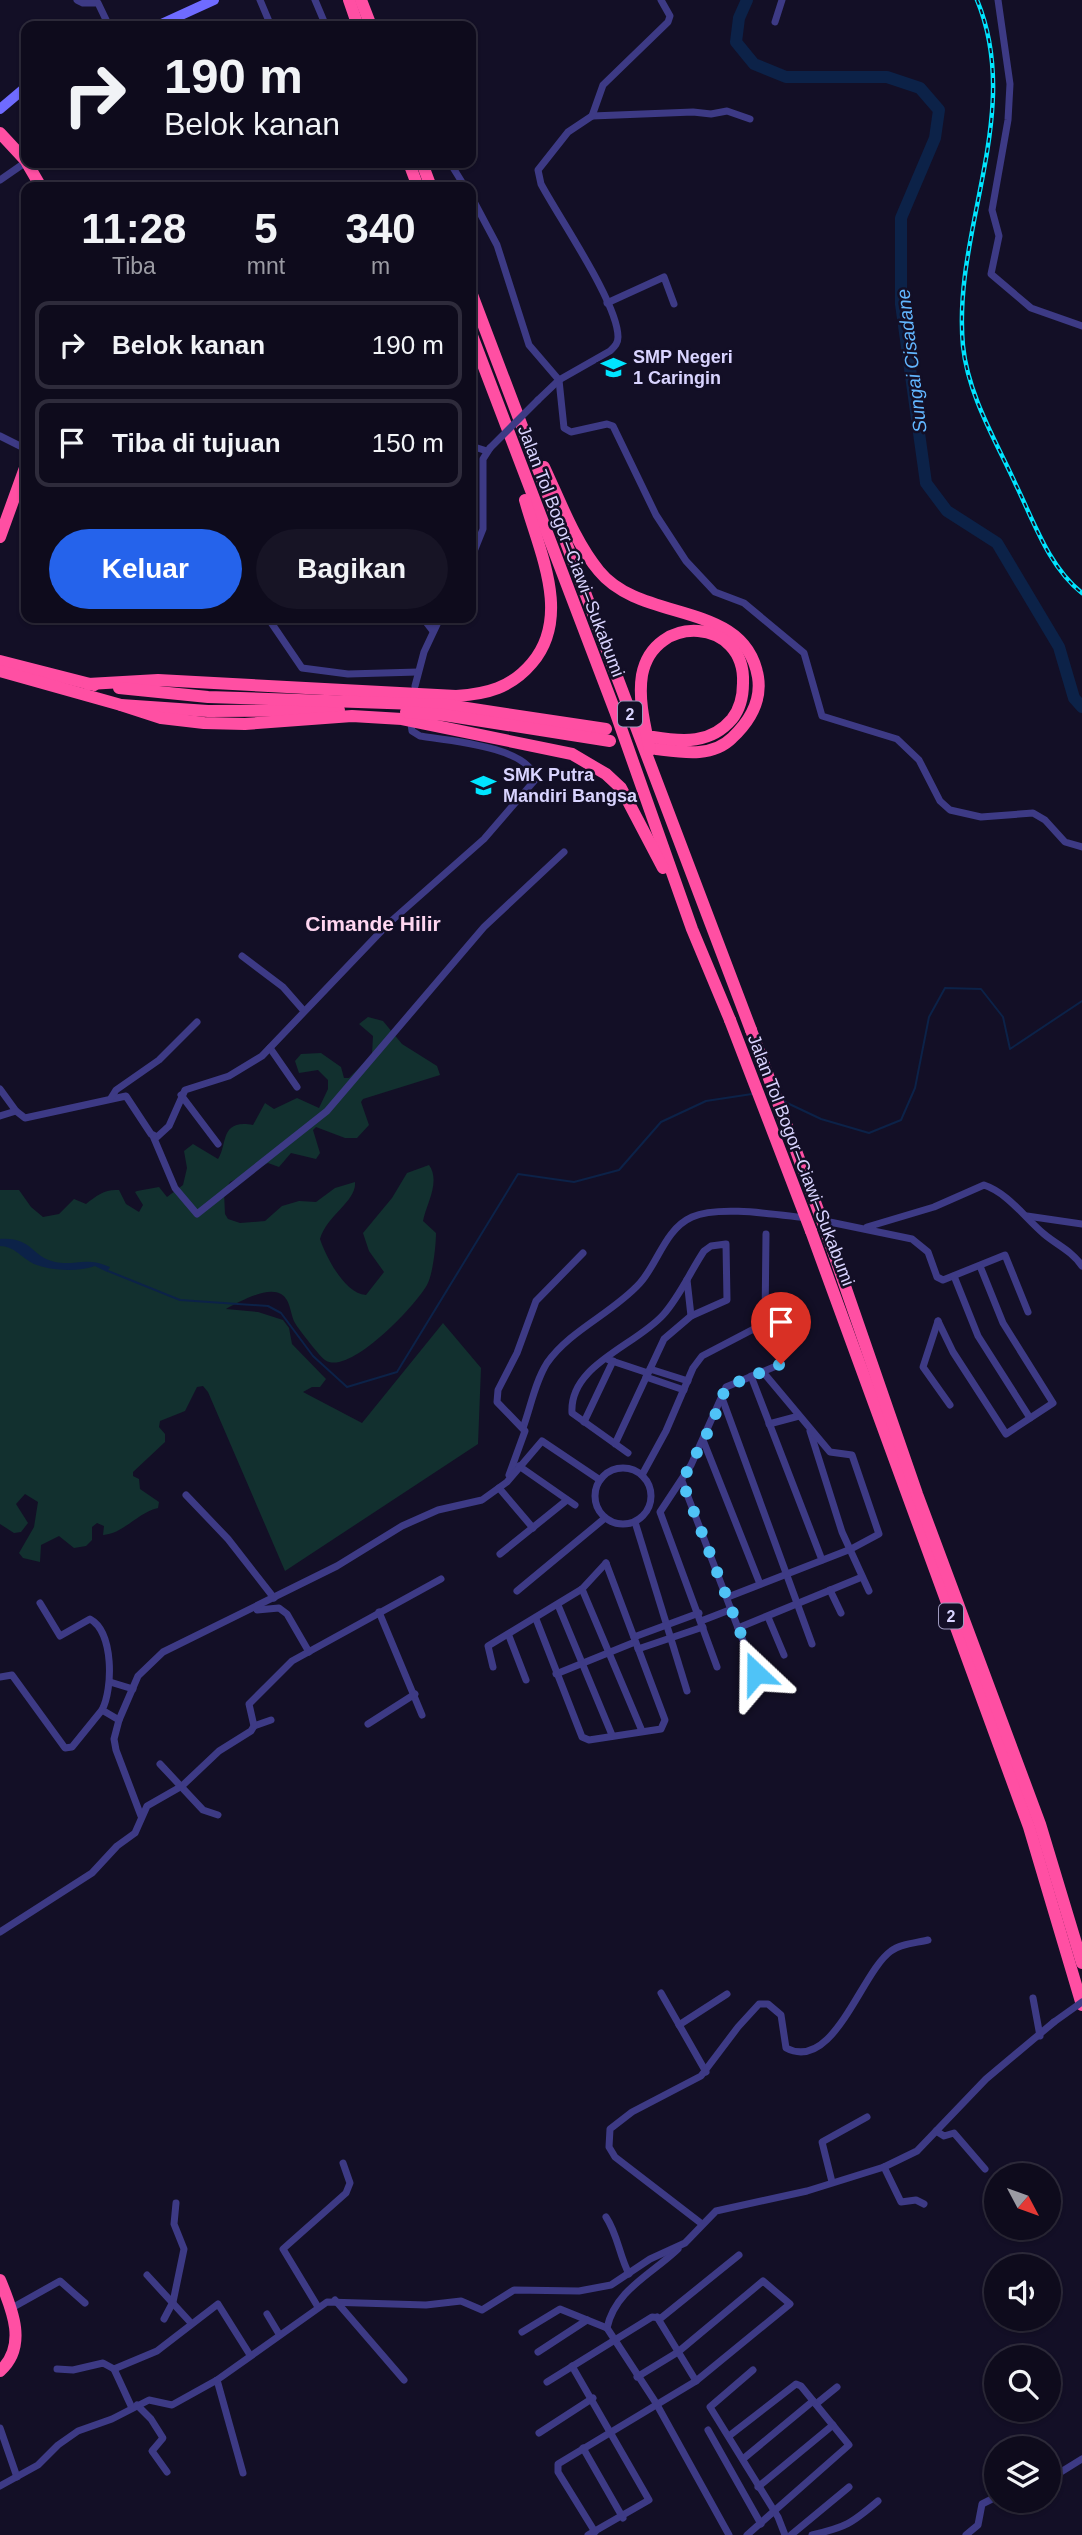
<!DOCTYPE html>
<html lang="id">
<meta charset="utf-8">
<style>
:root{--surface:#0e0b1c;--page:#171425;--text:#f1f3f6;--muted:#9b9ba3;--line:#2e2b3b;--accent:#2563eb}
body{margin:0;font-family:Arial,sans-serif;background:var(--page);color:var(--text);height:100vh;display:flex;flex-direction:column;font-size:26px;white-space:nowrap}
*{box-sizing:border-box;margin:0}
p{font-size:23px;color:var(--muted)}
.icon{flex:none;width:38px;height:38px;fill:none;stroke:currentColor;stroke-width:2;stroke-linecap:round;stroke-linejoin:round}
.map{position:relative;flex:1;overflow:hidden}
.details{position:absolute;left:21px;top:182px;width:455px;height:441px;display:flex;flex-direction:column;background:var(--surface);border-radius:14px;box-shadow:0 2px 5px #0004,0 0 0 2px var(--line)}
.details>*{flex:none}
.hud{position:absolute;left:21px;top:21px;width:455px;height:147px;border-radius:14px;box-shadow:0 2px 5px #0004,0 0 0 2px var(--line);background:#0e0b1c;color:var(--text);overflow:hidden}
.needle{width:46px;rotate:131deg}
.fabs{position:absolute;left:984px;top:2163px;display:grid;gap:14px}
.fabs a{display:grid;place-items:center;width:77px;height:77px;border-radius:50%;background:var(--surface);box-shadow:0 2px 5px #0004,0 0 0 2px var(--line);font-size:35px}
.pin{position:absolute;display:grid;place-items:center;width:60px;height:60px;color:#fff;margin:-72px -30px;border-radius:50% 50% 50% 0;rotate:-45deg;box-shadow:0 0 7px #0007}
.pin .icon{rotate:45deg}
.me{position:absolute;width:77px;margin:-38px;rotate:337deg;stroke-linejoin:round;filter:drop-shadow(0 0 5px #0008)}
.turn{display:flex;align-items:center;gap:24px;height:147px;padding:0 28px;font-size:32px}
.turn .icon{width:91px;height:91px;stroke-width:2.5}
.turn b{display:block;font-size:49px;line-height:60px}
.eta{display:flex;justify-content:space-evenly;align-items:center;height:119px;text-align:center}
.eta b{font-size:42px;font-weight:700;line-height:49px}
.action{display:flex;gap:14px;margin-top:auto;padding:14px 28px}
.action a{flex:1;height:80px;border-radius:42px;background:var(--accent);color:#fff;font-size:28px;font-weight:700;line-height:80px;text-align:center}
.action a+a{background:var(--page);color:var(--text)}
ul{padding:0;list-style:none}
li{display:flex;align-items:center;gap:21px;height:88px;margin:0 14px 10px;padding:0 14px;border:4px solid var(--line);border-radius:14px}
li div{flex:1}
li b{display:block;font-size:26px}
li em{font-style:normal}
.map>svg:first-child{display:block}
</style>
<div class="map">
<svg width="1082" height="2535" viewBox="0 0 1082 2535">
<rect width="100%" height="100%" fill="#130f26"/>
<path fill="#12302f" d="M368,1017L383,1021L402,1044L437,1066L440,1075L363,1099L361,1102L369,1125L357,1138H345L316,1127L313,1130L320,1153L316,1159L291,1153L279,1167L268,1163L230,1182L224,1192L225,1214L228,1219L240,1223L265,1221L282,1206L299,1201L316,1202L335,1188L355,1182C357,1201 327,1215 320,1239C326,1257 345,1294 366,1295L384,1272L369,1251L363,1233L392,1198L407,1173L429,1165C441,1182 426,1204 423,1221L436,1233C436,1245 433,1274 427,1285C416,1305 349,1377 325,1360C321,1358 297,1327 295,1323C290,1314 291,1300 281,1294C267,1286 239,1302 226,1309L258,1312L283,1320L289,1328L292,1344L326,1379L320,1387H312L303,1392L362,1423L443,1323L481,1368L478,1444L285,1571L208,1392L203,1386L197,1387L185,1411L160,1421L159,1427L165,1434V1442L133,1472V1476L139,1479L140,1489L159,1502L158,1508C137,1513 123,1534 103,1535L104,1526L97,1523L92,1527V1540L86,1546L74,1548L59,1536L41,1545L40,1562L23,1558L19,1553L34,1527L38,1502L25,1494L16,1504L28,1523L21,1532L14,1533L0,1524V1190H19L31,1207L43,1217L59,1214L74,1199L86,1204C97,1195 105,1189 119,1190L126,1204L139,1212L143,1205L135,1192L137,1191L159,1187L167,1197L183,1185L187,1168L184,1151L193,1144L218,1159C228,1145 219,1119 253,1125L265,1103L274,1109L297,1098L319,1108L328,1089V1080L318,1070L299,1073L295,1061L301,1054L321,1053L341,1067L344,1078H349L372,1055L373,1036L359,1024Z"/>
<path fill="#0c2248" d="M0,1239C33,1237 31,1257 55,1262C76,1266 85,1256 110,1267L107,1272L95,1266C78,1272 51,1271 34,1264C22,1258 14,1246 0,1246Z"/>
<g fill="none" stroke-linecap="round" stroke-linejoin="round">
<g stroke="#0c2248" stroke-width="2">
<path d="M783,1101L821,1119L869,1133L901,1120L915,1088L929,1017L945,988L981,989L1003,1017L1010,1049L1082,1001"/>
<path d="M108,1271L180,1300L268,1306L281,1313L313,1356L347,1387L397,1372L518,1174L574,1182L619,1170L661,1122L706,1101L752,1094"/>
</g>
<path stroke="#0c2248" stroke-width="12" d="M747,0L739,18L736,42L754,64L786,77H887L920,88L939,110L935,138L901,218V304L926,483L947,511L997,543L1059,647L1074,698L1082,707"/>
<g stroke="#3d3a85" stroke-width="7">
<path d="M77,0L83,3H98L109,26"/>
<path d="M260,0L271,26"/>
<path d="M315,0L326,26"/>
<path d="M998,0L1010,84L1008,120L992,210L999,236L991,274L1031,308L1082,326"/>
<path d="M775,22L782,0"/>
<path d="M592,116L693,112L711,114L727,111L750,119"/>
<path d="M452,166L465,187"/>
<path d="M0,180L26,162"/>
<path d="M471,196L497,245L529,345L559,380L564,428L571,432L607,424L613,426L656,515L686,561L715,592L744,603L804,653L822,716L897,739L919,760L940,801L950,810L981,817L1033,813L1045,820L1065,842L1082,847"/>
<path d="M607,303L664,277L674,304"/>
<path d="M538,400L559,380L610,351C614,347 618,344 618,337C618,303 559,218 541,184L538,170L568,132L592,116L603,85L668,22L670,16L661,0"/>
<path d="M471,415V428"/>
<path d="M0,436L26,449"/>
<path d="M471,446L487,451"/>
<path d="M471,559L483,529V459L490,448"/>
<path d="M268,618L302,668L348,674L418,672"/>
<path d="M423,618L433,631"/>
<path d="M415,686L424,652L440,618"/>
<path d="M242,956L283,987L304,1011"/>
<path d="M270,1048L297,1087"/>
<path d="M0,1089L16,1111L25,1118L126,1096L151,1134L157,1137L169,1126L185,1090L229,1076L262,1056L389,923L484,839L535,780C533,747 445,740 420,736L412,731L411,724"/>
<path d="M181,1095L218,1144"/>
<path d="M111,1098L116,1090L159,1060L197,1022"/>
<path d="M0,1116L16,1111"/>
<path d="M153,1136L175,1188L197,1214L327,1111L484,927L564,852"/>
<path d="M1027,1216L1082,1224"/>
<path d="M820,1220L912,1239L928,1252L937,1277L943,1280L1005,1255L1028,1312"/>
<path d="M867,1227L934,1207L984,1185C1008,1193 1025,1218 1044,1234C1057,1245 1072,1251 1082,1266"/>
<path d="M954,1276L978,1336L1030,1418"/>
<path d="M687,1280L691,1316"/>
<path d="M938,1321L953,1352L1006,1434L1053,1403L1003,1323L980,1266"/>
<path d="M938,1321L923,1367L950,1405"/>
<path d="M609,1360L648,1373"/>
<path d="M650,1369L688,1381"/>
<path d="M751,1376L822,1560"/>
<path d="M646,1377L684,1390"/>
<path d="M722,1398L812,1644"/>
<path d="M584,1422L613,1361"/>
<path d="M769,1424L799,1416"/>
<path d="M523,1428C531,1406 535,1382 547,1363C570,1330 613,1313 640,1283C658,1263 665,1229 692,1217C719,1205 778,1215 808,1218"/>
<path d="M810,1431L842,1532L869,1591"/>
<path d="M703,1440L760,1584"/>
<path d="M615,1444L664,1339L691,1316L727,1300L726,1244L711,1246L704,1251C690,1272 680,1296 663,1315C635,1346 569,1365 572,1413L628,1453"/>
<path d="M519,1466L575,1505"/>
<circle cx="623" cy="1496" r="28"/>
<path d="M509,1475L525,1431L497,1402L498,1390L517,1353L536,1301L583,1253"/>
<path d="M642,1475L666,1431L693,1368L702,1356L765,1323L766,1234"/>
<path d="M682,1481L738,1628L862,1577"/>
<path d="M499,1488L533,1528"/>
<path d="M186,1495L228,1539L274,1598"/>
<path d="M635,1522L687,1691"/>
<path d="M500,1554L567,1500"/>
<path d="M582,1589L642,1731"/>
<path d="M830,1590L841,1613"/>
<path d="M517,1591L605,1518"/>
<path d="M728,1597L851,1549L879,1534L852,1455L830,1452L763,1372"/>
<path d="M40,1603L60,1636L90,1619C114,1632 113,1689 102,1710L119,1720L114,1739L116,1750L141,1816"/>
<path d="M558,1605L612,1735"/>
<path d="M257,1610L279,1608L287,1614L309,1652"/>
<path d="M379,1612L422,1715"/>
<path d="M768,1617L784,1655"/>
<path d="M536,1619L582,1737L589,1740L661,1729L665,1720L606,1563"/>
<path d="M701,1621L732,1609"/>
<path d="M738,1628L756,1673"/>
<path d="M509,1636L526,1680"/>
<path d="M634,1637L699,1613"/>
<path d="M638,1649L703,1627"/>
<path d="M493,1667L488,1646L582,1589L606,1563"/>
<path d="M717,1667L660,1512L691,1465L726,1387L781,1364"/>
<path d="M556,1674L635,1642"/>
<path d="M0,1677L12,1675L65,1748L72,1747L102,1710"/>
<path d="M110,1682L133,1689"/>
<path d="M119,1720L138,1676L163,1652L337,1566L402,1526L438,1510L482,1500L507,1482L542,1441L600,1480"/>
<path d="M368,1724L415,1694"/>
<path d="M254,1726L271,1720"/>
<path d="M160,1764L203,1810L218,1815"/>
<path d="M0,1932L92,1873L117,1846L135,1833L147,1806L182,1786L219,1751L251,1731L254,1726L249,1704L292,1661L441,1579"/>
<path d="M661,1993L706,2072"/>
<path d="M1033,1998L1040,2036"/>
<path d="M679,2025L727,1994"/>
<path d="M936,2131L944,2136L954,2133L985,2169"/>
<path d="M884,2167L901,2202L916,2200L924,2204"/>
<path d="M832,2182L822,2142L867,2117"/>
<path d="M606,2217C618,2235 619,2255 629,2274"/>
<path d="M702,2224L615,2157L609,2147L610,2129L632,2112L701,2076L738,2027L759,2004H768L781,2015L786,2048C834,2073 861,1972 891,1951C900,1944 916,1943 928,1940"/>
<path d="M678,2249C652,2274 615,2290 607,2328L656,2403L729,2535"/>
<path d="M147,2275L191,2323"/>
<path d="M335,2300L404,2380"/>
<path d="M318,2307L283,2249L346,2193L350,2183L343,2163"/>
<path d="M10,2309L60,2281L85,2303"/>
<path d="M267,2314L279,2334"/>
<path d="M657,2317L696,2381"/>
<path d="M164,2319L173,2302L184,2249L174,2224L176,2203"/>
<path d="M522,2332L560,2309L607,2328"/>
<path d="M538,2352L587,2320"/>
<path d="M572,2366L649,2500L588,2535"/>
<path d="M57,2369L73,2370L103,2363L114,2369L157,2351L218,2304L250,2355"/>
<path d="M114,2369L132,2408"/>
<path d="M753,2370L710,2407L778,2517L785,2535"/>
<path d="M217,2380L243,2473"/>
<path d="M547,2382L652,2317L661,2318L739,2255"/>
<path d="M816,2404L837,2387"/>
<path d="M137,2405L151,2419L163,2438L152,2451L167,2472"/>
<path d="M0,2428L17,2477"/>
<path d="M708,2430L761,2524"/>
<path d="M539,2433L593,2398"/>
<path d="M729,2436L796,2384L801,2386L849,2445L747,2535"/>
<path d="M583,2448L623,2518"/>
<path d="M743,2459L813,2401"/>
<path d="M1048,2480L1082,2459"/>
<path d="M0,2486L38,2465L58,2445L78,2431L112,2419L149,2400L172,2405L217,2380L327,2302L426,2305L461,2301L482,2310L514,2290L579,2291L611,2285L650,2259L685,2243L716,2211L807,2191L884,2167L917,2151L986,2079L1054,2022"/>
<path d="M758,2487L833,2425"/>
<path d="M595,2532L558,2472V2464L696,2381L790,2304L763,2281L678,2352L637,2377"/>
<path d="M791,2535L849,2487"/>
<path d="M812,2535C846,2527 851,2524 878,2501"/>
<path d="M966,2535L978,2525L982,2504L996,2497"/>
</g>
<g stroke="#6f6bff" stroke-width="10">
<path d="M157,26L214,0"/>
<path d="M0,109L26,87"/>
</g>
<g stroke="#ff4fa3" stroke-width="12">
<path d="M349,0L358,26"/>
<path d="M361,0L371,26"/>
<path d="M0,133L26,161"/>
<path d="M27,163L41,187"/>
<path d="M409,163L418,187"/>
<path d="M422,163L431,187"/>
<path d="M471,292L751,1030"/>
<path d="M471,333L615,711L692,929L730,1020"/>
<path d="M544,467C560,501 575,542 599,571C642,624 745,599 758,677C762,702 749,722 732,738C712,758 681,752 656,749"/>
<path d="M0,537L26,465"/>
<path d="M0,661L94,685"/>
<path d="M0,671L121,705L208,711L339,710"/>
<path d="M88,684L158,680L456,696C487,694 511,688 532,663C572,616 539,551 525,500"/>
<path d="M119,688L208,697L447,705L606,729"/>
<path d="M121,705L161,718L204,723L245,724L352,716L402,719L572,754L606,774L621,788L663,868"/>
<path d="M406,712L444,715L610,741"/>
<path d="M650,750C645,726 638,700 642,675C654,612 746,618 743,683C743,695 740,709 732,719C711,744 683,742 653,737"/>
<path d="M811,1231L1029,1827L1082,2005"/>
<path d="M827,1234L917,1494L1040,1824L1082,1963"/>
<path d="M0,2280C12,2309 28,2346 0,2371"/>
</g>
<defs>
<path id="rail" d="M977,0C1024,113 952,231 963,346C968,395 996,441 1016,485C1034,522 1049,567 1082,593"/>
</defs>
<use href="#rail" stroke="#00e5ff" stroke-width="4.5"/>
<use href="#rail" stroke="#130f26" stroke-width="2" stroke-dasharray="5" stroke-linecap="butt"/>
<g stroke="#3d3a85" stroke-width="7">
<path d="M490,448L538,400"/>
<path d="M1054,2022L1082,2002"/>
</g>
<g stroke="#ff4fa3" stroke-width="12">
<path d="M730,1020L811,1231"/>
<path d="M751,1030L827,1234"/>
</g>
</g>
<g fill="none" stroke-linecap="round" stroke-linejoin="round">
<path stroke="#4fc3f7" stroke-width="12" stroke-dasharray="0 21.6" d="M756,1673L682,1481L711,1426L726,1387L781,1364"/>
</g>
<defs>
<symbol id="school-bare" viewBox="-9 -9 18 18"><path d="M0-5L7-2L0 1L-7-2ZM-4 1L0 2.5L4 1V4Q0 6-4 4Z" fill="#00e5ff" stroke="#130f26" stroke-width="2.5" paint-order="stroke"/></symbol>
</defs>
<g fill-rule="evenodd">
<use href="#school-bare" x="596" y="350" width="35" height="35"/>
<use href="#school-bare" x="466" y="768" width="35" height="35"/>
</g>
<g text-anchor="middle" stroke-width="5" stroke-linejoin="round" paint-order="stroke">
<g fill="#130f26" stroke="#9e99be" stroke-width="2">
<rect x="618" y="701.5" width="24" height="25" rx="5"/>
<rect x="939" y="1603.5" width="24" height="25" rx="5"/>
</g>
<g font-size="16" font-weight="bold" fill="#d9d4ff">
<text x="630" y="720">2</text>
<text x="951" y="1622">2</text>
</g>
<g font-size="18" font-weight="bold" fill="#d9d4ff" stroke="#130f26" text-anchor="start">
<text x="633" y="363">SMP Negeri<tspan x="633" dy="21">1 Caringin</tspan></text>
<text x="503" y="781">SMK Putra<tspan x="503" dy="21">Mandiri Bangsa</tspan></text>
</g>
<g font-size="18" fill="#d9d4ff" stroke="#130f26">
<text transform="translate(571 551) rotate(69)" y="6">Jalan Tol Bogor–Ciawi–Sukabumi</text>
<text transform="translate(801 1160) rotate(69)" y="6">Jalan Tol Bogor–Ciawi–Sukabumi</text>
</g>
<g font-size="19" font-style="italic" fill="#62b6ff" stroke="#130f26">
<text transform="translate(911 361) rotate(-97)" y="7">Sungai Cisadane</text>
</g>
<g font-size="21" font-weight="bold" fill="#ffd6f0" stroke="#130f26">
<text x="373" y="931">Cimande Hilir</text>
</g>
</g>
</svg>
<div class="fabs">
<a><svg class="needle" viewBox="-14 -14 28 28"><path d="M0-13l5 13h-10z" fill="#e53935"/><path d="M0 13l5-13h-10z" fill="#9b9ba3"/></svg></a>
<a><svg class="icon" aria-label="sound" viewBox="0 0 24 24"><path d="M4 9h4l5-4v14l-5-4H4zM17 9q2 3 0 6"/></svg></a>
<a><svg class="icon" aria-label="search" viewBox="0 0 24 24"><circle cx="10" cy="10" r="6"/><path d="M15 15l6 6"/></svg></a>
<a><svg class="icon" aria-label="layers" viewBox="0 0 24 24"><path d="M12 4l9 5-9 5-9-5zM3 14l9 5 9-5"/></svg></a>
</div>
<div class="pin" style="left:781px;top:1364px;background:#d93025"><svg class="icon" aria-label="arrive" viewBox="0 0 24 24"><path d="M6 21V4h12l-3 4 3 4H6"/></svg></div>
<svg class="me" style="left:756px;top:1673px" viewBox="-20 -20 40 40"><path d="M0-17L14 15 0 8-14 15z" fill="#4fc3f7" stroke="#fff" stroke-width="4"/></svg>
<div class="hud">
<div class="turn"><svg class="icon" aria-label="right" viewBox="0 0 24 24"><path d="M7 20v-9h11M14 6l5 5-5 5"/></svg><div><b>190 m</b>Belok kanan</div></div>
</div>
<section class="details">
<div class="eta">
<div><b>11:28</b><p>Tiba</p></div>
<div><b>5</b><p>mnt</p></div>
<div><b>340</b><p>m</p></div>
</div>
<ul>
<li><svg class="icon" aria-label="right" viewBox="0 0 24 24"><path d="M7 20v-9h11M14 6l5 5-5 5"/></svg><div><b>Belok kanan</b></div><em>190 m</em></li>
<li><svg class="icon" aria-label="arrive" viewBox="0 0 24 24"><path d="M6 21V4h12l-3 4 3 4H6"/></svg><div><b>Tiba di tujuan</b></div><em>150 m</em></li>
</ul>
<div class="action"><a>Keluar</a><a>Bagikan</a></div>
</section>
</div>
